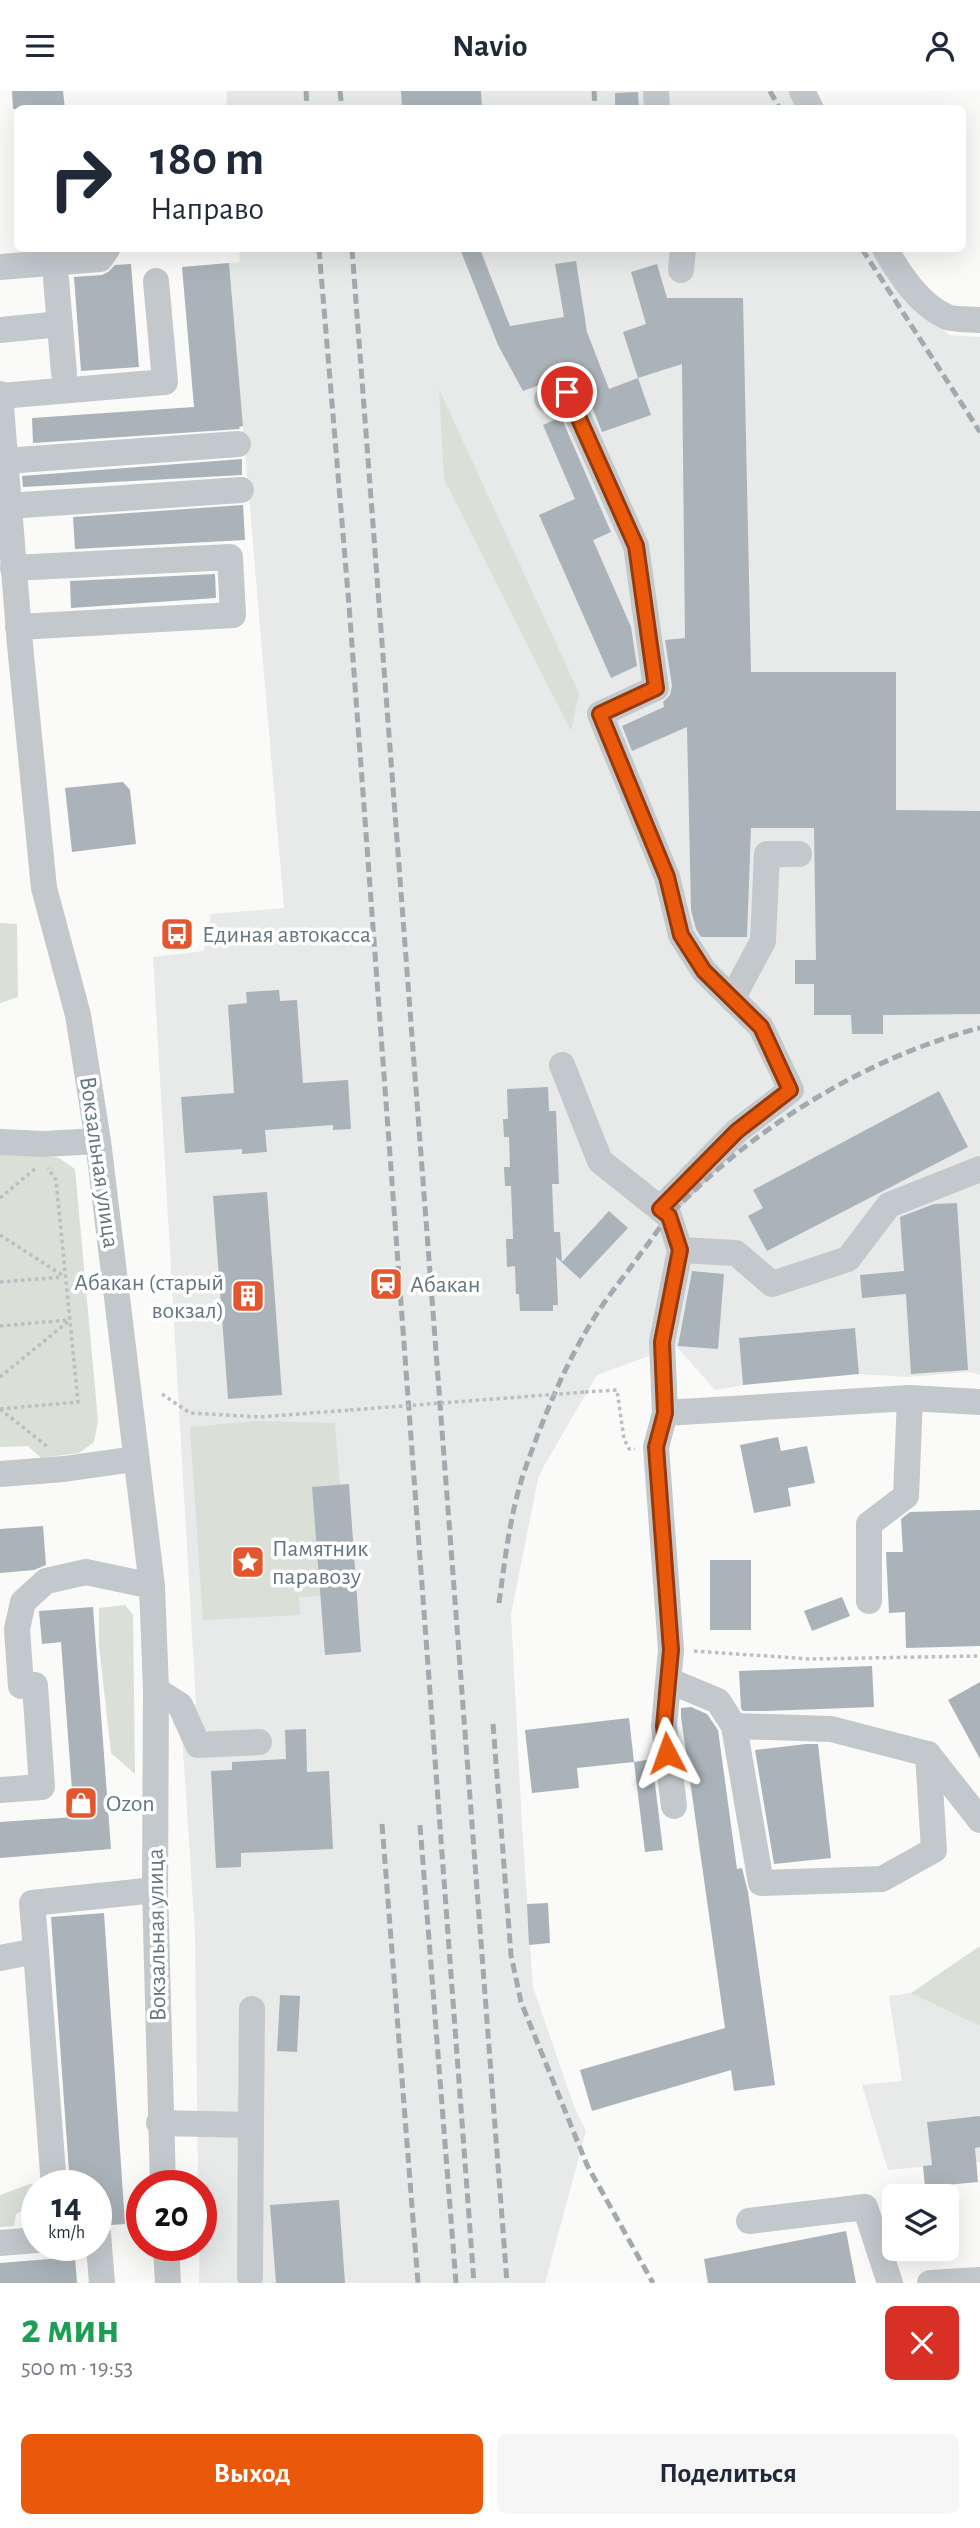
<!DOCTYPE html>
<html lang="ru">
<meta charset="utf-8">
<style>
:root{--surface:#fff;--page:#f6f6f7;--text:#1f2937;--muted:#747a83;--accent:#ea580c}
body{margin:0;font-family:"Alegreya Sans",sans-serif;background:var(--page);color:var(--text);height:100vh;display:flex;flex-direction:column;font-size:26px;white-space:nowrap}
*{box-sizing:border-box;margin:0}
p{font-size:23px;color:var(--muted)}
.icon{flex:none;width:38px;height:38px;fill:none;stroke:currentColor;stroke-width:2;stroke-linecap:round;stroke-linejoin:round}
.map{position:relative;height:2192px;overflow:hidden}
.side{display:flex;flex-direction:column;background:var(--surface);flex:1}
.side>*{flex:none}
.hud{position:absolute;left:14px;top:14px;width:952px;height:147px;border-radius:10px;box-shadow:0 7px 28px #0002;background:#fff;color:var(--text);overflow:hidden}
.buttons{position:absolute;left:882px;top:2093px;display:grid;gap:14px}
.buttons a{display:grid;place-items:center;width:77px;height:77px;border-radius:10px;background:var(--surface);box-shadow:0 7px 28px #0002;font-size:35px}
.speed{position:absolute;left:21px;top:2079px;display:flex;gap:14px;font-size:35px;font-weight:700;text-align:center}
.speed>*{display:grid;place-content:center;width:91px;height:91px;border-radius:50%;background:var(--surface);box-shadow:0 7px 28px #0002;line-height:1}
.speed small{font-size:18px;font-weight:400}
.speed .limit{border:10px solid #d22;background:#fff;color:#111}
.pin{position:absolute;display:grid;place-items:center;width:60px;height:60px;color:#fff;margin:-30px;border:4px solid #fff;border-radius:50%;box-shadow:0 2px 7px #0007}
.me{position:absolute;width:77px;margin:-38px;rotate:356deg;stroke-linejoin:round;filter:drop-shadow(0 0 5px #0008)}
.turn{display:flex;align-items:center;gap:24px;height:147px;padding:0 21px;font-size:32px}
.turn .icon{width:91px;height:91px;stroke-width:2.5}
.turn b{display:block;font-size:49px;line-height:60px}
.round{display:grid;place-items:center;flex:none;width:74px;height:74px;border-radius:10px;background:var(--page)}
.headline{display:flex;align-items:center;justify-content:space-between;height:119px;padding:0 21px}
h1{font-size:42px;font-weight:700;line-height:52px;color:#1e9e55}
.primary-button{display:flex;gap:14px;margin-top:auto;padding:14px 21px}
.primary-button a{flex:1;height:80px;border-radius:10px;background:var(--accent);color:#fff;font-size:28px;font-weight:700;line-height:80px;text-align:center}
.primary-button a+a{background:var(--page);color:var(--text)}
header{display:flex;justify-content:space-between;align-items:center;height:91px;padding:0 21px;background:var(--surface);font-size:32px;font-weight:700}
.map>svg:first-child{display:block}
</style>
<header><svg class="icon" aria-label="menu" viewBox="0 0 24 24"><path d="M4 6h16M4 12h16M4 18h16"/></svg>Navio<svg class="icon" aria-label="person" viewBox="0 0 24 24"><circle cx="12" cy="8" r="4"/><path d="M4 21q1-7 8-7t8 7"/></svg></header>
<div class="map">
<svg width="980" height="2192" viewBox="0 0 980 2192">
<rect width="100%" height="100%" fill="#fafaf8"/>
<g fill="#e8e9e9">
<path d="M227,0H790L799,18H226Z"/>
<path d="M239,158H873L913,209L949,244L980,246V1284L970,1281L908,1286L859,1283L855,1237L739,1247L743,1294L715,1299L676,1255L597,1284L545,1373L538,1388L511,1523L522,1734L533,1896L575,2018L586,2040L545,2192H199L201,2095H198L195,1842L180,1614L196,1613L153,866L204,860L211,823L284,817L229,172L240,171Z"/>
<path d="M980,1892V2071L888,2079L862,1994L902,1990L889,1905Z"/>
</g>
<g fill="#dadfd7">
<path d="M439,298L579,602L571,640L444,388Z"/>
<path d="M0,832L17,833L18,906L0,912Z"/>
<path d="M31,1062L59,1067L75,1078L98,1330L94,1351L79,1362L41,1367L28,1355L0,1356V1064Z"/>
<path d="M256,1330L335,1332L340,1394L312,1396L321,1505L299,1506L300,1524L203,1529L190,1336Z"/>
<path d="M125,1514L133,1524L135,1683L111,1662L99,1555V1517Z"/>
<path d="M980,1855V1935L911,1902Z"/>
<path d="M30,2093L42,2094L37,2095V2112L16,2123L14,2135L0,2136V2104Z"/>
</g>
<g fill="#aab3b9">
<path d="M12,0H63L65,18H13Z"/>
<path d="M401,0H481L482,18H402Z"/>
<path d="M638,1L639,18H615V2Z"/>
<path d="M460,158H480L510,235L564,226L555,173L576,170L587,241L609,298L638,287L651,324L602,341L578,280L523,300L498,254Z"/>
<path d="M229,172L243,335L239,336L240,338L33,352L32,327L194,316L182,176Z"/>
<path d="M131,173L139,276L81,280L74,186L102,184L108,181L115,174Z"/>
<path d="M657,173L667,207H743L751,581H896V719L980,720V923L883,924V943H852L851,924H814V893H795V869H816L814,737H751L747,846H701L696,838L691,819L687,636L632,660L622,635L664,616L663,611L670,604L672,595L665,549L685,547L682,273L638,287L623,241L646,233L631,181Z"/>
<path d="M561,326L611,441L593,449L631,536L637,575L611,587L539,424L575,408L543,334Z"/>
<path d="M242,368V384L23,396L22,385Z"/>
<path d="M243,414L245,449L75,458L73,426Z"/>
<path d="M215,483L216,507L71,517L70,490Z"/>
<path d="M123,691L130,699L136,753L72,761L65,697Z"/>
<path d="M279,899L280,910L297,909L303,992L348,989L351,1038L333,1039V1034L265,1039L267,1061L242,1063V1058L185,1062L181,1006L234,1002L228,914L247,912L246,901Z"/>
<path d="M548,996L549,1020H556L559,1093H552L554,1141H560L562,1171L609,1120L628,1137L580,1188L556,1166L558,1214H553V1220H520L519,1203H516L515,1175L507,1176L506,1148H513L511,1095H505L504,1076H510L509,1046H504L503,1028H508L507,998Z"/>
<path d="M939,1000L968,1056L767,1160L748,1125L763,1117L753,1099Z"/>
<path d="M267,1101L282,1304L228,1308L213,1105Z"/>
<path d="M957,1112L968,1279L911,1283L906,1203L862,1207L860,1184L904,1180L900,1126L934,1113Z"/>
<path d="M692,1180L724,1183L718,1258L678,1255Z"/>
<path d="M855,1237L859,1283L743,1294L739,1247Z"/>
<path d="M778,1346L781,1360L807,1355L815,1392L788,1397L791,1415L754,1422L740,1354Z"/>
<path d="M349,1393L361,1561L325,1564L312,1396Z"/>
<path d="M980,1419V1555L906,1557L905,1521L889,1522L886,1461H903L901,1428L910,1421Z"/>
<path d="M43,1435L46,1474L34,1479L0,1482V1438Z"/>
<rect x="710" y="1469" width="41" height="70"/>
<path d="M842,1506L850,1525L812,1540L804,1520Z"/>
<path d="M93,1516L111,1758L0,1767V1731L74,1726L61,1551L42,1553L39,1520Z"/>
<path d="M872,1575L874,1616L766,1620H743L741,1617L739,1580Z"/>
<path d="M980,1591V1668L948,1609Z"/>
<path d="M691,1616L707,1623L718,1639L737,1778L742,1777L748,1801L775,1994L734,2000L731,1979L592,2020L580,1979L725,1937L681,1626V1617Z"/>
<path d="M629,1627L634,1671L577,1677L579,1697L532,1702L525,1639Z"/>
<path d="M306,1638L307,1681L329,1680L333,1758L241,1762V1776L216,1777L211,1680L232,1679V1671L286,1668L285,1639Z"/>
<path d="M806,1653H818L831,1767L774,1773L755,1659Z"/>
<path d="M652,1668L663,1759L645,1761L634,1671Z"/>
<path d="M548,1812L550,1852L529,1854L527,1813Z"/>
<path d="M104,1822L125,2133L111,2134L105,2129L96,2127V2095H70L51,1826Z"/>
<path d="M280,1904L300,1905L297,1961L277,1960Z"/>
<path d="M980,2025V2056L975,2057L978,2091L925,2096L923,2075L932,2074L927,2031Z"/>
<path d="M339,2109L345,2192H276L270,2114Z"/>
<path d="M846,2140L856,2192H708L704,2168Z"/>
<path d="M75,2166L77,2192H0V2172Z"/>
</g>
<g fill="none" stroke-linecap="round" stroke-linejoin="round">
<g stroke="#bbbfc2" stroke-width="3.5" stroke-dasharray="3.5 3.5" stroke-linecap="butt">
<path d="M0,1107L36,1077"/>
<path d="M0,1144L65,1186"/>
<path d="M0,1191L63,1186"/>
<path d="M0,1235L68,1229"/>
<path d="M0,1286L70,1229"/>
<path d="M585,1301L617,1299L624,1348L629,1358H635"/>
<path d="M162,1303L190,1322L260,1326L350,1319"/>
<path d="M0,1318L78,1311L56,1089L48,1077"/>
<path d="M0,1318L48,1356"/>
<path d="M694,1560L809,1568L980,1565"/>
</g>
<g stroke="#c3c8cc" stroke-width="26">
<path d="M656,0L657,18"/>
<path d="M802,0L811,18"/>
<path d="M885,158C899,182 919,214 947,226C956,229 970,228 980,229"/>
<path d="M0,176L100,168L107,158"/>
<path d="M681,179L683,158"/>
<path d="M56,188L64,282"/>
<path d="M0,239L60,233"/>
<path d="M0,303L20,554L44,797L78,924L98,1050L152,1495L156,1599L155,1799L163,2095"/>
<path d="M0,305L165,291L156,190"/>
<path d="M547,308L567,301L636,455L656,597L600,623L667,786L681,844L704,880L761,936L791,999L737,1040L660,1118"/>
<path d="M5,370L238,353"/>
<path d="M8,415L241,399"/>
<path d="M13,477L230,466L233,524L18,536"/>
<path d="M732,908L763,850L767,763H799"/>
<path d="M562,974L600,1070L669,1125L680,1159"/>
<path d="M0,1051L44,1053L98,1050"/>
<path d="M665,1322L662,1251L680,1159L736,1162L772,1193L848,1168L889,1114L980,1078"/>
<path d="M0,1383L64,1378L135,1368"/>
<path d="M869,1510V1433L906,1405L910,1307"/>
<path d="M670,1590L718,1610L734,1635L761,1792L882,1788L934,1759L928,1663"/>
<path d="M156,1599L180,1614L198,1654L259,1651"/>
<path d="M734,1635L831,1638L928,1663L980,1729"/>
<path d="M0,1699L42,1696L35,1594L21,1595L17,1538L23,1511L46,1490L86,1481L152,1495"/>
<path d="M674,1715L664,1635L671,1559L656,1356L665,1322L910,1307L980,1311"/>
<path d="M36,1860L54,2095"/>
<path d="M0,1867L36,1860L32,1812L155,1799"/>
<path d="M159,2032L251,2034L250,2186"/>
<path d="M251,2034L252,1918"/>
<path d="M749,2130L865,2116L890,2192"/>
<path d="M96,2143H98L102,2192"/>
<path d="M0,2152L37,2149"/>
<path d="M166,2154L168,2192"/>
<path d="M930,2192L980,2189"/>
</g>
<g stroke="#a2aab0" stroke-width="5" stroke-dasharray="10 5" stroke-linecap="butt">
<path d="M306,0L307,18"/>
<path d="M340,0L342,18"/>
<path d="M594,0L595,18"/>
<path d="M770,0L780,18"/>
<path d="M319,158L349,514L474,2192"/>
<path d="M352,158L507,2192"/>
<path d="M862,158L980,341"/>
<path d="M499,1512C505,1468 510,1423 524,1381C544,1325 567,1267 600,1218C613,1198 628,1181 641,1162C651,1150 659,1136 670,1124C751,1038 866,966 980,937"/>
<path d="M493,1633L511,1864L521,1911L587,2074L653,2192"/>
<path d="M382,1733L418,2192"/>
<path d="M420,1734L456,2192"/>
</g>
<path stroke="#bbbfc2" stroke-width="3.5" stroke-dasharray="3.5 3.5" stroke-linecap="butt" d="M350,1319L585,1301"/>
</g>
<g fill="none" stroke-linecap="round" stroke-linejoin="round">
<defs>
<path id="route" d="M567,301L636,455L656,597L600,623L667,786L681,844L704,880L761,936L790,999L737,1040L660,1118L669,1125L680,1159L662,1251L665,1322L656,1356L671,1559L664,1635L667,1662"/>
</defs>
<use href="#route" stroke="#983908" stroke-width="18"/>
<use href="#route" stroke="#ea580c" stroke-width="12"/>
</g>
<defs>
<symbol id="bus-square" viewBox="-11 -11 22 22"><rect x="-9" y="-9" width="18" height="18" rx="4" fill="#e4572e" stroke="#fff"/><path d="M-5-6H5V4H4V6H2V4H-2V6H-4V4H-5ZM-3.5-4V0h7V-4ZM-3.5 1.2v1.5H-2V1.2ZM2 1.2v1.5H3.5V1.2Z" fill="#fff"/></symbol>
<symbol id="station-square" viewBox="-11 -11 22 22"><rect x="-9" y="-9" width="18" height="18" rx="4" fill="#e4572e" stroke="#fff"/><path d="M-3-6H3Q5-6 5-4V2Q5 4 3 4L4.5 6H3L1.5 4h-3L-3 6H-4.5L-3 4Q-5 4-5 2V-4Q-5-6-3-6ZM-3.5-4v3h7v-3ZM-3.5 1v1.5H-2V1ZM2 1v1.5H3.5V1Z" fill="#fff"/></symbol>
<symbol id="building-square" viewBox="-11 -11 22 22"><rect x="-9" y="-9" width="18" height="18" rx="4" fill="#e4572e" stroke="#fff"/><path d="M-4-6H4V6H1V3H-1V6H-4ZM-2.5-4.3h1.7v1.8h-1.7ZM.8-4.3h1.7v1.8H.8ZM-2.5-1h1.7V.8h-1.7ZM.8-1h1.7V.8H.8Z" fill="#fff"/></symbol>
<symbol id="sight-square" viewBox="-11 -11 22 22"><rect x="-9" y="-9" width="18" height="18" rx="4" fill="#e4572e" stroke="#fff"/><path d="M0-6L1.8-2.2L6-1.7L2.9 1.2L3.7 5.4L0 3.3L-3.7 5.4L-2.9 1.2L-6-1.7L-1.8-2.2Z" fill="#fff"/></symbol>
<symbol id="shop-square" viewBox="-11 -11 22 22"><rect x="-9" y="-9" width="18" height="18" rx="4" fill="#e4572e" stroke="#fff"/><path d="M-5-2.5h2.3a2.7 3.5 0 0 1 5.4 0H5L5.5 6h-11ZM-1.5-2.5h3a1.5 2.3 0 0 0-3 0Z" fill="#fff"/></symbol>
</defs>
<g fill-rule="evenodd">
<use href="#bus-square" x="158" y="824" width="38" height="38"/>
<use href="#station-square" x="367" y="1174" width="38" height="38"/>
<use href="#building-square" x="229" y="1186" width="38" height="38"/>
<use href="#sight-square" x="229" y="1452" width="38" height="38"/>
<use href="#shop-square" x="62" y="1693" width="38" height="38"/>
</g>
<g text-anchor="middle" stroke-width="7" stroke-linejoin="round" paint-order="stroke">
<g font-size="24" fill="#657683" stroke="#fff" text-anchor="start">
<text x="202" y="851">Единая автокасса</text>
<text x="224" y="1199" text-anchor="end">Абакан (старый<tspan x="224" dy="28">вокзал)</tspan></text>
<text x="410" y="1201">Абакан</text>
<text x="272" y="1465">Памятник<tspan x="272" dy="28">паравозу</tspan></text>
<text x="106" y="1720">Ozon</text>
</g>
<g font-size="24" fill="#657683" stroke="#fff">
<text transform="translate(100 1071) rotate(82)" y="8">Вокзальная улица</text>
<text transform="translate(156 1844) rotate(-91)" y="8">Вокзальная улица</text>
</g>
</g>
</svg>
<div class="buttons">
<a><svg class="icon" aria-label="layers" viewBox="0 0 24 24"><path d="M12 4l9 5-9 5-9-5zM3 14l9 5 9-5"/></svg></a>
</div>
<div class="speed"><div>14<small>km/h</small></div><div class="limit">20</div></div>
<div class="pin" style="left:567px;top:301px;background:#d93025"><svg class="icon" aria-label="arrive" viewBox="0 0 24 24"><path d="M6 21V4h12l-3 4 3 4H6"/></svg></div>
<svg class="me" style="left:667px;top:1662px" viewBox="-20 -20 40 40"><path d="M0-17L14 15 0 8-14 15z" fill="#ea580c" stroke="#fff" stroke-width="4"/></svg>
<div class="hud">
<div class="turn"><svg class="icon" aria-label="right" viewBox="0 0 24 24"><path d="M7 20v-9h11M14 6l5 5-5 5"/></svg><div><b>180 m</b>Направо</div></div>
</div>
</div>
<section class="side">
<div class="headline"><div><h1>2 мин</h1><p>500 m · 19:53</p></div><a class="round" style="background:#d93025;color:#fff"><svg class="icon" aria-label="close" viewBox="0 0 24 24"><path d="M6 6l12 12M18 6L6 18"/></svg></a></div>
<div class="primary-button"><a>Выход</a><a>Поделиться</a></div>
</section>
